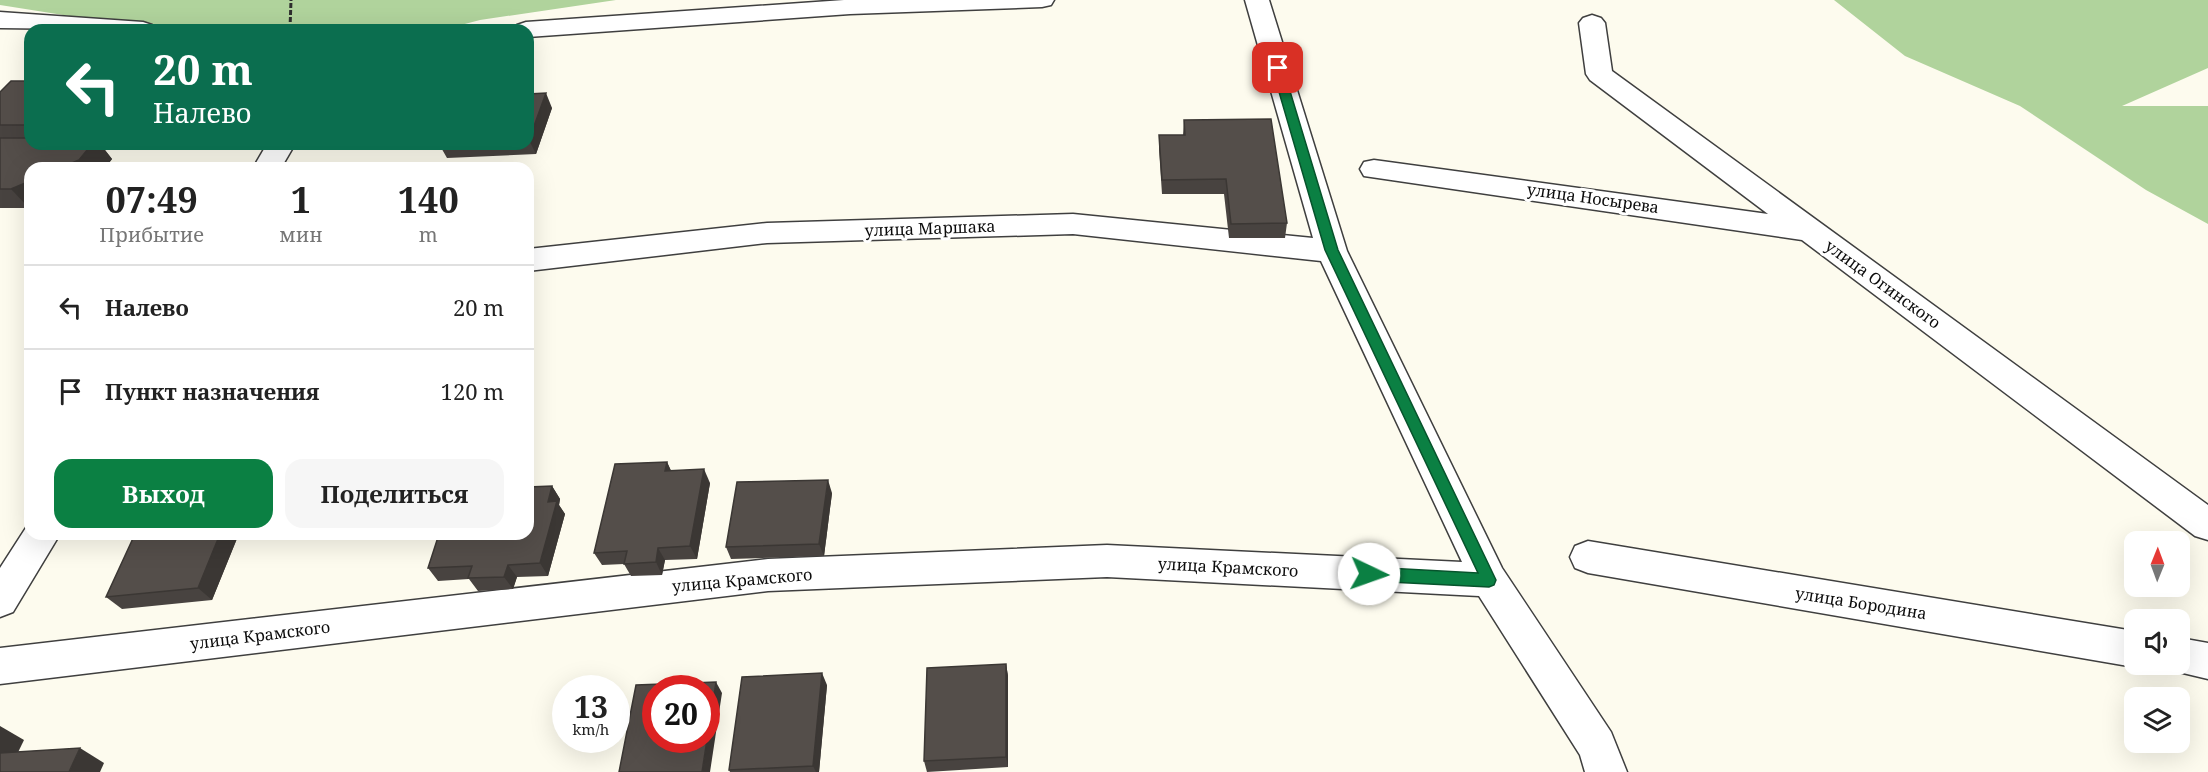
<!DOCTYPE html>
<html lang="ru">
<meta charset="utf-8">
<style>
:root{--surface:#fff;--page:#f6f6f6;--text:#222;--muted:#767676;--line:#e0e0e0;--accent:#0b8043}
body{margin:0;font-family:"Noto Serif",serif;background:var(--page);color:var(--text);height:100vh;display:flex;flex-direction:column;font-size:22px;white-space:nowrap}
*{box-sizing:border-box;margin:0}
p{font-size:20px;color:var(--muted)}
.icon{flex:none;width:33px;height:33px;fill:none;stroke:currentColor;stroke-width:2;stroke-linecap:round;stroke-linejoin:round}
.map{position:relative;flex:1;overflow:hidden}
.details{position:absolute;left:24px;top:162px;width:510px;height:378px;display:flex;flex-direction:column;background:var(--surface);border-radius:18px;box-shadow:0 6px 24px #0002}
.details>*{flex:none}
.banner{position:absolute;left:24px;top:24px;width:510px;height:126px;border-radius:18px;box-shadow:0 6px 24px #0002;background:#0b6e4f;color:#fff;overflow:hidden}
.needle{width:39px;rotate:1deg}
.fabs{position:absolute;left:2124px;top:531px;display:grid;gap:12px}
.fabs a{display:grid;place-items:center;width:66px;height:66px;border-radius:12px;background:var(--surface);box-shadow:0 6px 24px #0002;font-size:30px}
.speed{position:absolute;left:552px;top:675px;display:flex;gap:12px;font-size:30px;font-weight:700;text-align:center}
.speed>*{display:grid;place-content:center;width:78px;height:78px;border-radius:50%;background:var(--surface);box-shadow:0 6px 24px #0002;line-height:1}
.speed small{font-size:15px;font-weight:400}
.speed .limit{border:9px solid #d22;background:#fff;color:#111}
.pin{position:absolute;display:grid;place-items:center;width:51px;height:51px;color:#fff;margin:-26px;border-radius:12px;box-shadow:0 3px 9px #0006}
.me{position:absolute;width:66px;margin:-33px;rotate:93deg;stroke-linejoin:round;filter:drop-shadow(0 0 4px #0008)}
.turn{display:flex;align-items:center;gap:21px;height:126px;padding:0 30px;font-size:27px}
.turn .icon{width:78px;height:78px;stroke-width:2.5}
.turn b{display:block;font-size:42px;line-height:51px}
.eta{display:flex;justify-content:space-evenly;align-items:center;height:102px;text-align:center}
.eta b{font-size:36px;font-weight:700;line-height:42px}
.cta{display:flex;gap:12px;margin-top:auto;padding:12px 30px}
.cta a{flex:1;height:69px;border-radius:18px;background:var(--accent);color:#fff;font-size:24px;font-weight:700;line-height:69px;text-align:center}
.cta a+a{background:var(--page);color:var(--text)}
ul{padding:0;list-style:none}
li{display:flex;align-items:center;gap:18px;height:84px;padding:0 30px;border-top:2px solid var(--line)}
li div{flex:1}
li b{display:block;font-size:22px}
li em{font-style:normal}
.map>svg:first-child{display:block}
</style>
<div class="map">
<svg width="2208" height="772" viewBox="0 0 2208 772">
<rect width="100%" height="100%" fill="#fdfbee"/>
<g fill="#b0d39c">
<path d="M0,0H616L480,20L442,30H158L0,5Z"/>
<path d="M1834,0H2208V68L2122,106H2208V224L2146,190L2020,106L1905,56Z"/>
</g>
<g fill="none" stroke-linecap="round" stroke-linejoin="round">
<defs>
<g id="minor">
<path d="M844,0H1054L1051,5L1042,7L850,14L528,37V30H513L517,25L526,22Z"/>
<path d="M1245,0H1269L1347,251L1502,568L1611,732L1627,772H1585L1580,755L1479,596L1107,577L768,591L0,684V648L768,559L1107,545L1462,562L1321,261L1073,234L767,243L528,271V249L767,223L1073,214L1313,238Z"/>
<path d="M0,12L143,22L152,25L156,30L0,28Z"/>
<path d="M1592,15L1601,18L1605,23L1612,71L2208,505V540L2195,536L1802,240L1364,176L1360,169L1364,162L1374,160L1768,214L1590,80L1586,74L1579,23L1583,18Z"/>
<path d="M267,144H295L281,168H253Z"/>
<path d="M29,523L30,534H60L13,612L0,617V568Z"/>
<path d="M1588,541L2134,631V664H2140L2134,667L1588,573L1575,568L1570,557L1575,546Z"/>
<path d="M2180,638L2208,643V679L2166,669L2164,664H2180Z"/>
</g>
</defs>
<use href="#minor" stroke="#3f3f3f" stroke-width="3"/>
<path stroke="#2e2e2e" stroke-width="3" stroke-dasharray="5 2" stroke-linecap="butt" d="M290,29L291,0"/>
<use href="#minor" fill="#fff" fill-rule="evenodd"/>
</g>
<g fill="#484340">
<path d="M30,81V144H205L202,148L102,146L112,159L105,168H30V208H0V92Z"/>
<path d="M528,94L552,108L536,154L447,158L439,144H528Z"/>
<path d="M1184,120L1287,223L1285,238H1229L1224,194H1162L1159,149V135H1183Z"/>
<path d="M667,462L671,471L710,483L697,559L665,560L662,575L631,576L624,564L602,565L594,553Z"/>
<path d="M552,486L560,499L559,505L565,514L548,576L517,577L513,589L478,591L469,579L438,581L428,568Z"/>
<path d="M832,493L824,556L731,559L726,547Z"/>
<path d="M238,536L212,600L122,609L106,597Z"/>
<path d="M1006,664L1008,676V767L927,772L924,761Z"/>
<path d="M827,685L819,772H730L729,770Z"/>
</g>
<g fill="#3b3734">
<path d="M546,93L552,108L536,154L529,140Z"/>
<path d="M92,144H100L112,159L105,168H60Z"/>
<path d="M199,144H205L202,148Z"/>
<path d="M30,181V208H29L11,189Z"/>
<path d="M667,462L673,475L665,471Z"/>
<path d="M704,469L710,483L697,559L690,546Z"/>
<path d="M828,480L832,493L824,556L819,544Z"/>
<path d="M552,486L560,499L559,505L565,514L548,576L540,563L548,502Z"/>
<path d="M220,534H236L238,536L212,600L198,588Z"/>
<path d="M658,548L665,560L662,575L656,562Z"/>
<path d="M508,565L517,577L513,589L504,577Z"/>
<path d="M1006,664L1008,676V767L1006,757Z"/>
<path d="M822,673L827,685L819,772H816L813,766Z"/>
<path d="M716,682L722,693L710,772H702Z"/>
<path d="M0,726L24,740L10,769L0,764Z"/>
<path d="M80,748L104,763L100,772H69Z"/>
</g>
<g fill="#544e4a" stroke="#3b3734" stroke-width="1.5" fill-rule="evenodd">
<path d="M11,81H30V125H0V92Z"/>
<path d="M546,93L529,140H528V94Z"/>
<path d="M1271,119L1287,223L1231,224L1226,179L1162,180L1159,135H1185L1184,120Z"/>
<path d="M0,138H30V144H92L79,160L60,168H30V181L11,189H0Z"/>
<path d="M667,462L665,471L704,469L690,546L658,548L656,562L624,564L627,551L594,553L615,464Z"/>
<path d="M828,480L819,544L726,547L737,482Z"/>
<path d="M552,486L548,502L557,501L540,563L508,565L504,577L468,578L472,566L428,568L439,534H528V487Z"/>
<path d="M135,534H220L198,588L106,597Z"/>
<path d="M1006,664V757L924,761L927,668Z"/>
<path d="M822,673L813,766L729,770L742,677Z"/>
<path d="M716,682L702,772H619L636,685ZM656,688H706V740H656Z"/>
<path d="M80,748L69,772H0V753Z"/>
</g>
<path fill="#0b8043" stroke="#07532c" stroke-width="1.5" d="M1278,65L1283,68L1338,250L1496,580L1494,585L1489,587L1369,581L1362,574L1369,567L1478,573L1325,250L1272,68Z"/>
<g text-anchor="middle" stroke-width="6" stroke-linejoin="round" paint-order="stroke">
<g font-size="16" fill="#0c0c0c" stroke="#fff">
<text transform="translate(1593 198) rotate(8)" y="6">улица Носырева</text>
<text transform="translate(930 228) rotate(-2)" y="6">улица Маршака</text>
<text transform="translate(1883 284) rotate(36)" y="6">улица Огинского</text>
<text transform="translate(1228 567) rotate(3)" y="6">улица Крамского</text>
<text transform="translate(742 580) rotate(-5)" y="6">улица Крамского</text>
<text transform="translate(1861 603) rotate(9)" y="6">улица Бородина</text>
<text transform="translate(260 635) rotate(-7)" y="6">улица Крамского</text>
</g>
</g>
</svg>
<div class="fabs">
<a><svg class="needle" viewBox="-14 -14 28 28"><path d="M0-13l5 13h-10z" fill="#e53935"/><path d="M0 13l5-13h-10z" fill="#767676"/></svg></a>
<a><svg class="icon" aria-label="sound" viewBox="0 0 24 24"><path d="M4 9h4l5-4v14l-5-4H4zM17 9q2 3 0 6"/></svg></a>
<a><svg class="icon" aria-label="layers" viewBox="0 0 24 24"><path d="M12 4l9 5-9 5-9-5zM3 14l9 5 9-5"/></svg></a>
</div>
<div class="speed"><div>13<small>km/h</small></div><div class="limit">20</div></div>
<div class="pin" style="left:1278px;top:68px;background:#d93025"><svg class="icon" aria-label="arrive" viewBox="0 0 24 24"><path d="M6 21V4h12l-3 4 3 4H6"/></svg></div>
<svg class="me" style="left:1369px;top:574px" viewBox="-20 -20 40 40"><circle r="19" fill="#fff"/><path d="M0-13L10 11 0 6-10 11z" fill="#0b8043"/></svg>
<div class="banner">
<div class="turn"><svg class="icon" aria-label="left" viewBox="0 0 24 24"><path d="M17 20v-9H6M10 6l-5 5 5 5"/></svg><div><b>20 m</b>Налево</div></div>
</div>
<section class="details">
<div class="eta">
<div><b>07:49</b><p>Прибытие</p></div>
<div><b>1</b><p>мин</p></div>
<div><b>140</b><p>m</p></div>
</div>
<ul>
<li><svg class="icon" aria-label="left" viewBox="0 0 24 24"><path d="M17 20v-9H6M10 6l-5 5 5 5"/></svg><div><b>Налево</b></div><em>20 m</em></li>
<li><svg class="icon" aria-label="arrive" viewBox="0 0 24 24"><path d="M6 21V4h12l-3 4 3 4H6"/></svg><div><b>Пункт назначения</b></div><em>120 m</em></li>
</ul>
<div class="cta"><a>Выход</a><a>Поделиться</a></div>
</section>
</div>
